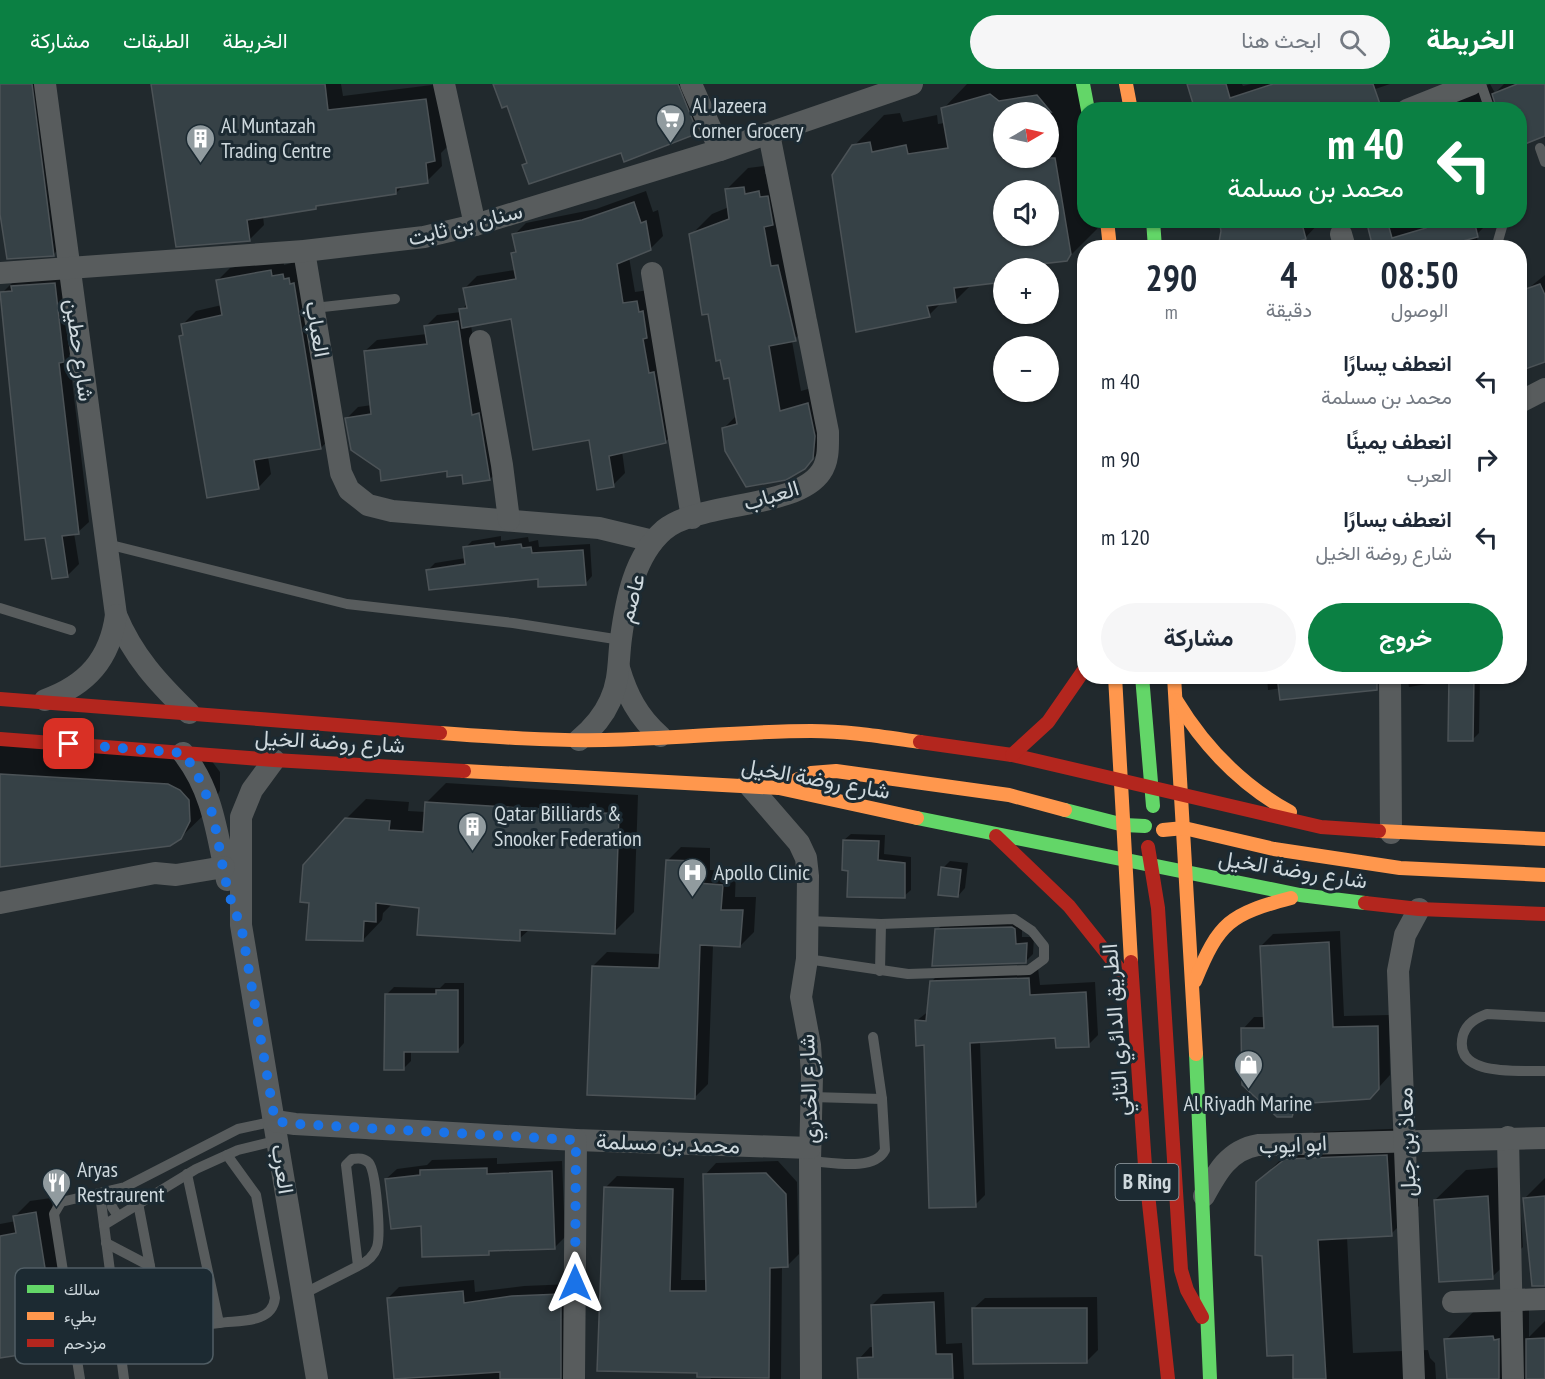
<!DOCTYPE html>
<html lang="ar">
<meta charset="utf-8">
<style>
:root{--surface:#fff;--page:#f6f6f7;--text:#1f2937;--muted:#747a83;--accent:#0b8043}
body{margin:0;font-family:"PT Sans Narrow",Vazirmatn,sans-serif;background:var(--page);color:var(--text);direction:rtl;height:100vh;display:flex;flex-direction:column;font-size:22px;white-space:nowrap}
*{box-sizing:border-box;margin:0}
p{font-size:20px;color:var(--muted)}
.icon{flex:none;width:33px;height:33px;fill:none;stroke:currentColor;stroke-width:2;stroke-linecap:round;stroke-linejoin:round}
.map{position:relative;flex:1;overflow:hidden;direction:ltr}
.details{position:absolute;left:1077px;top:156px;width:450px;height:444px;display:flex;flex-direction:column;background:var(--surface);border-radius:24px;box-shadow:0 2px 4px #0004;direction:rtl}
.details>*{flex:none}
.banner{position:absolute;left:1077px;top:18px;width:450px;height:126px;border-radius:24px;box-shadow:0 2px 4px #0004;direction:rtl;background:#0b8043;color:#fff;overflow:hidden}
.needle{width:39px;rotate:81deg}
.controls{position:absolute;left:993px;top:18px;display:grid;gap:12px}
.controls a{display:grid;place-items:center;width:66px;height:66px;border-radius:50%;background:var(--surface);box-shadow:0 2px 4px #0004;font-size:30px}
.pin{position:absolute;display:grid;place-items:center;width:51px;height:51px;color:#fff;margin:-26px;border-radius:12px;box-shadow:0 3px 9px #0006}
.me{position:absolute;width:66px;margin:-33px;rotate:0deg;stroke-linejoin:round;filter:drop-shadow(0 0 4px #0008)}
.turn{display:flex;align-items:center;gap:21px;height:126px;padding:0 24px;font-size:27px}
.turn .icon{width:78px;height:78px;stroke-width:2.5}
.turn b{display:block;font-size:42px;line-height:51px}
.eta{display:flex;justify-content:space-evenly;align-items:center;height:102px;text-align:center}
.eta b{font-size:36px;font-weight:700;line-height:42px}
.cta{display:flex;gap:12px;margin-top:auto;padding:12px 24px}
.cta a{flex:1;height:69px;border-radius:36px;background:var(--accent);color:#fff;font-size:24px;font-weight:700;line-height:69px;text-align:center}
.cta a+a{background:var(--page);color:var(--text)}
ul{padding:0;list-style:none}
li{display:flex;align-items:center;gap:18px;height:78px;padding:0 24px}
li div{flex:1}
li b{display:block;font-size:22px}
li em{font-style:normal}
header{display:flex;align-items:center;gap:36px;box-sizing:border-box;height:84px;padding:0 30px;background:var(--accent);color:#fff}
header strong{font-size:28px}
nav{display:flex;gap:33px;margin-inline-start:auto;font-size:21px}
.search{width:420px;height:54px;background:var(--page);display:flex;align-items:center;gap:15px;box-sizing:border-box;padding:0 21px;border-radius:33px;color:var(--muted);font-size:22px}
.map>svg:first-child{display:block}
</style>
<header>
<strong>الخريطة</strong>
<div class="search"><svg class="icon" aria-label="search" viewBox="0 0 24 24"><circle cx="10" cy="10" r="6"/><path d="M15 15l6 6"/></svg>ابحث هنا</div>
<nav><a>الخريطة</a><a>الطبقات</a><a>مشاركة</a></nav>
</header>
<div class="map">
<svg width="1545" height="1295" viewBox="0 0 1545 1295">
<rect width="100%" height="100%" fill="#21292d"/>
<g fill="#0007" fill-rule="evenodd">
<path d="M0,0H47L67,156L54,170L0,121Z"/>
<path d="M152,0H341L343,12L440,0L449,61L441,69L442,82L427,97L404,101L396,109L319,120L316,123L263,132L264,141L249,156Z"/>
<path d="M494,0H689L700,41L690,51L622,67L524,81L528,78L508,20Z"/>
<path d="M967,0H1077L1084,42V136H1101L1097,145L1066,176L1024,184H1004L972,200L955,217L941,219L929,231L854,62L884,31L900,29L903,38L937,31L938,40L945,39L943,25ZM1004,28H1048V74H1004ZM1004,106H1048V152H1004Z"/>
<path d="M1189,0H1242L1243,2L1251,0H1390L1349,14L1197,26Z"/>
<path d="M1490,0L1495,9L1504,0H1545V55L1544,51L1520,61V26H1430Z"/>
<path d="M765,82V90L780,87L817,235L792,257L801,307L829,299L825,362L804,384L723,345L737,331L730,292L709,228L691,151L712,130L729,123L727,105L748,84Z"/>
<path d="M646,107L653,128L658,126L663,152L651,164L629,173L635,208L649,206L677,346L665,358L622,367L625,389L613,401L590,355L513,234L471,241L483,320L501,384L490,395L448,385H381L347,334L358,323L372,321L365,267L377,256L427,250L426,242L437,231L461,228L467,219L465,204L477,192L515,186L512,170L517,165L514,151L526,139L596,125Z"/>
<path d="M1222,136H1322L1305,154Z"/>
<path d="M1368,136H1405L1406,141L1421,136H1488V139L1476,151L1480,164H1375Z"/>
<path d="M283,174L284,181L295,178L333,351L321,364L268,373L271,390L259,403L180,252L184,248L183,240L196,227L222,221L217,197L230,184Z"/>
<path d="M65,188L74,266L69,271L89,438L78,448L74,449L79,480L68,491L53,494L2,209L13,198Z"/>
<path d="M1545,191V258L1525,207Z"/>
<path d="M501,452V457L528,453L529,458L538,456L539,463L590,460L592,492L585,500L539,493L428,486L435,479L466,474L465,464L472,457Z"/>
<path d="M1267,592H1370L1268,606Z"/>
<path d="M1407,592H1480L1479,649L1472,656L1451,596L1409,603Z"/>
<path d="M0,659L211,676L220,688V706L212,723L180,754L0,782Z"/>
<path d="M446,699L638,711L634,828L614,848L530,845L519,855L421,823L392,820L383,829L382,836L363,856L346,735L366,715L409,718L408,727L426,728V719Z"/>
<path d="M851,750L885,751L884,770L911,773V806L904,812L850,785L844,756Z"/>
<path d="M681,763L710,764V786L736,787L735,813H756L754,848L740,862L713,861L708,1000L694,1014L593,882L607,868L661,870L667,777Z"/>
<path d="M950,777L968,779L965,804L958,812L943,784Z"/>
<path d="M1022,837V853H1034L1033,870L1026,877L937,846L944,839Z"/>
<path d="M1340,847L1344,932L1389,931L1390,991L1369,1014L1304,1018L1292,1032L1243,945L1254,933H1265L1261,862L1273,850Z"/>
<path d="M1038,884L1040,901L1095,898L1098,951L1088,961L1057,952L980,957L985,1111L975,1121L916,937L929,927L932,897L942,887Z"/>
<path d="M445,899H464V959L457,967H411V977L403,985L387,910L394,903L440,904Z"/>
<path d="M1414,1044L1419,1122L1391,1150L1347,1153L1353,1269L1428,1266L1430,1274L1435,1279L1436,1295H1296L1295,1269L1258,1099L1286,1070L1314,1048Z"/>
<path d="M497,1074V1080L562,1077L565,1153L555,1163L492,1166L489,1169L423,1140L386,1095L397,1085L427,1081L432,1076Z"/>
<path d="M778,1077L797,1098L799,1170L787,1182H782L781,1295H711L605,1104L617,1092L684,1094L681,1196H707L705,1091L716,1079Z"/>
<path d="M1518,1082L1523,1163L1492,1193L1435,1116L1466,1086Z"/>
<path d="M1545,1094V1197L1525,1114Z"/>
<path d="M51,1114L73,1248L58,1263L0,1273V1140L16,1137L15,1132L30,1117Z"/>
<path d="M474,1196L475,1208L524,1202L572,1200L573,1295H396L388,1214L399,1203Z"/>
<path d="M944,1208L946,1260L962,1259L964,1295H860L859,1275L870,1263H874L872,1221L883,1210Z"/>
<path d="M1097,1213L1098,1266L1087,1277L973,1225L985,1214Z"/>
<path d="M1476,1225L1529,1226V1253L1545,1237V1295H1448L1446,1256Z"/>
</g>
<g fill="#364146" stroke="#4c5357" stroke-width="1.5" fill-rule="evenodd">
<path d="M0,0H32L54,172L7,175L0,130Z"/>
<path d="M151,0H325L328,26L426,15L435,77L426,79L428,99L396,104V110L316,122V125L247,136L250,157L176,163Z"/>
<path d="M493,0H678L695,42L691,52L624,78L621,69L529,100L522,81L527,79L507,22L502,24Z"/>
<path d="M1187,0H1226L1230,14L1273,0H1373L1382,26H1195Z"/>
<path d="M1517,0H1545V52L1520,62V26H1497L1492,10Z"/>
<path d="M990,10L999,17L1037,11L1051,28H1004V74H1055L1071,170L1067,177L1004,184V198L954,204L956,218L927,222L930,233L856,248L832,91L852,61L870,58L872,68L906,61L908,70L948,64L941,24ZM1004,106H1048V152H1004Z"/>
<path d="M744,103L745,110L759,107L760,113L768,112L773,141L764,143L771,182L778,181L796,257L769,262L780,327L808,319L815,352L813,375L805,385L786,396L746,403L725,367L722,344L737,340L729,294L724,295L720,276L716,277L708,230L702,231L689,150L729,135L725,105Z"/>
<path d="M634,118L641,139L646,137L651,166L617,180L623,219L637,217L639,228L643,227L647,254L643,255L649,289L654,288L666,359L609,372L614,403L597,406L589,356L533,366L511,235L462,244L459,225L467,224L463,204L516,195L511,169L516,168L512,150L582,136Z"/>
<path d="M1219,136H1301L1306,155L1278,164H1218L1221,147Z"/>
<path d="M1366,136H1387L1392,154L1426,144L1424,136H1474L1478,153L1459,158L1460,164H1373Z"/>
<path d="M271,186L272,192L283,190L284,195L289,194L290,200L294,199L321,365L254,376L259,405L207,414L179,252L183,251L181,240L222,231L216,196Z"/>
<path d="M55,199L64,278L59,279L79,450L62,452L68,493L52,495L45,454L25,456L0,208L12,207L11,202Z"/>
<path d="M1540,200L1545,211V278L1520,287V216L1526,215L1523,206Z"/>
<path d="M458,237L472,331L479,329L490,396L463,400L462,391L447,393V387L381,397L380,386L351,366L345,334L371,330L364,267L427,260L424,242Z"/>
<path d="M494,459L495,463L521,460L522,464L531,463L532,469L583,466L586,501L538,503V495L429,506L426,486L465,480L463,463Z"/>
<path d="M1277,592H1377V606L1280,616Z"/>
<path d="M1449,592H1474L1473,657H1448Z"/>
<path d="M0,690L168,700L180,706L189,716L190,737L181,755L170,762L0,783Z"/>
<path d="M425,718L619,730L615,850L520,846V857L417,851L419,824L376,819V838L364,837L363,857L306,856L309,819L300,818L303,781L345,734L390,737L389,746L423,748Z"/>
<path d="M843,756L879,757L878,776L905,779V814L847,813L848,787L842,786Z"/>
<path d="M666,776L696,777L697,799L723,801L721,826H743L740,863L700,861L695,1015L587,1011L592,882L659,884Z"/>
<path d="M941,783L961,786L958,813L938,811Z"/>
<path d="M1012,843L1015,845L1016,860L1027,859L1026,879L932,882L935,845Z"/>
<path d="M1329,858L1333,943L1378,942L1379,1005L1370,1015L1296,1020L1292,1033H1277L1242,1001L1241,944H1264L1260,862Z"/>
<path d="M1029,894L1030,911L1086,908L1089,963L1056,964L1055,954L970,959L976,1123L929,1124L924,961L916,962L915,936L926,937L930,897Z"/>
<path d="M436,906H458V968H404V986H384L385,910H436Z"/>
<path d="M1387,1071L1392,1152L1318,1156L1326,1295H1293V1271L1267,1272L1262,1172L1255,1171L1256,1098L1285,1075Z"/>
<path d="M487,1084V1090L552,1087L555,1165L489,1167V1171L422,1173L421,1142L391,1145L385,1095L420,1091V1086Z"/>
<path d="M766,1089L786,1110L788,1183L770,1184L769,1294L697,1293V1289L597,1287L604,1103L673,1105L670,1207H706L703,1090Z"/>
<path d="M1488,1112L1493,1195L1439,1198L1434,1116Z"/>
<path d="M1545,1112V1202H1532L1523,1114Z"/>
<path d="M36,1128L58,1265L0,1274V1152L16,1149L13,1132Z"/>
<path d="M463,1207L464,1219L512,1212L561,1210V1295H500V1288L394,1295L387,1214Z"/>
<path d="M934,1218L936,1270H952L953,1295H858L857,1274L873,1273L871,1221Z"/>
<path d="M972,1224H1087V1279L973,1280Z"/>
<path d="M1493,1252L1494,1256L1499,1255V1295H1447L1444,1255Z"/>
<path d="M1545,1254V1295H1526V1255Z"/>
</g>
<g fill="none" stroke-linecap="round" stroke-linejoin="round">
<g stroke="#585c5d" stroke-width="10">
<path d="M1481,0L1490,26"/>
<path d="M1540,64L1545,78"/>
<path d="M1496,164L1504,136"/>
<path d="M314,224L395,215"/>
<path d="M107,460L347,520L513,539L621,556"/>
<path d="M0,524L71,546"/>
<path d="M807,875L908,890L1029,886L1044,875V862L1032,847L1014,835L881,840L809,837"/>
<path d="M880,887L881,840"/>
<path d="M1545,933L1487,930C1476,934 1467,939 1463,951C1452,994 1520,986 1545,987"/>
<path d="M812,1013L882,1015"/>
<path d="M810,1077C830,1078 874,1088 885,1066L882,1015L873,953"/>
<path d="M114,1106L112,1123L118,1132"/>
<path d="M100,1110L124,1295"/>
<path d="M138,1119L150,1182"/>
<path d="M104,1141L196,1085L238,1066L279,1056"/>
<path d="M106,1159L150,1182L160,1239L171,1245L219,1239L187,1090"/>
<path d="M303,1210L358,1182C367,1178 374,1172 377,1163C381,1151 376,1088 369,1079C364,1074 359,1074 352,1075L346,1081L358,1182"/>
<path d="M219,1239C240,1236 272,1240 275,1214L256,1111L227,1071"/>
<path d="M80,1295L54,1130L61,1118L125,1103L238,1045L275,1037"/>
</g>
<g stroke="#585c5d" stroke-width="22">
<path d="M45,0L116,531C133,572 158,599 189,629"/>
<path d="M444,0L475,141"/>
<path d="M691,0L720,66"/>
<path d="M1407,26L1472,0"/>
<path d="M1341,150L1345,164"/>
<path d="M304,167L341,389L349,406L368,421L392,427L599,444L653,457"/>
<path d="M0,189L304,167L424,153L475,141L720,66L912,0"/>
<path d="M652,189L692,434"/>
<path d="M480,257L502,381L509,436"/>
<path d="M1520,318L1545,305"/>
<path d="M619,584C627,611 638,633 660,652"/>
<path d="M1390,592L1391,749"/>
<path d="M45,616C87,601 110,575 116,531"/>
<path d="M579,656C592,645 603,633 610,617C620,596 618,576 621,554C626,517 634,472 664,446C699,417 796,425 821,388C829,377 828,361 828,348L769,50"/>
<path d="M183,669C213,707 217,750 227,796"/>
<path d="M274,676L252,706L241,733V841L317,1295"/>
<path d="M748,700L799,759L806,774L808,792L807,875L801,913L810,961L812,992L810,1077L811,1295"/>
<path d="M0,819L155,789L176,791L224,783"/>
<path d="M275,1037L295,1040L576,1056L810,1064"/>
<path d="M1508,1053L1513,1295"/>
<path d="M1204,1112C1217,1088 1229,1066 1258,1061L1545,1054"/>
<path d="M1453,1218L1545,1215"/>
<path d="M574,1295L576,1056"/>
<path d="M1414,1295L1398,887L1405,851L1419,825"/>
</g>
<g stroke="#63d668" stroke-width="14">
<path d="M1083,0L1088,26"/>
<path d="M1153,136L1155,164"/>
<path d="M1142,592L1153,722"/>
<path d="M1065,726L1124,741L1145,742"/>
<path d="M917,734L1300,811L1365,819"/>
<path d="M1196,970L1210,1295"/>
</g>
<g stroke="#ff974d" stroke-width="14">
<path d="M1126,0L1131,26"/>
<path d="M1107,136L1110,164"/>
<path d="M1115,592L1131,878"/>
<path d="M1174,592L1196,970"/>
<path d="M1176,616C1205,664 1241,701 1290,728"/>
<path d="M440,649C495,653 550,657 605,656C674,655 742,647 811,647C848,647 884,653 920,658"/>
<path d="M464,687L779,704L917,734"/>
<path d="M779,704L811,689L836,687L1009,711L1065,726"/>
<path d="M1163,746L1184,744L1274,765L1400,784L1545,791"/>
<path d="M1379,747L1545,755"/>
<path d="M1195,897C1219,838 1230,830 1291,814"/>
</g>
<g stroke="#b3261e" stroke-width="14">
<path d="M0,615L440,649"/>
<path d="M0,655L274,676L464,687"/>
<path d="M920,658L1012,671L1321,743L1379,747"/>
<path d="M1012,671L1048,638L1084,586"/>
<path d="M996,752L1069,822L1132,901"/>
<path d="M1148,763L1158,824L1181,1186L1187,1206L1202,1233"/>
<path d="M1365,819L1419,825L1545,830"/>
<path d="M1131,878L1145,1082L1168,1295"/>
</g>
</g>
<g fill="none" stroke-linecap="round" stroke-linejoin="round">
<path stroke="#1a73e8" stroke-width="10" stroke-dasharray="0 18" d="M69,660L183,669C227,726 212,783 241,841L275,1037L295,1040L576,1056L575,1199"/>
</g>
<defs>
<symbol id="supermarket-pin" viewBox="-11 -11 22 30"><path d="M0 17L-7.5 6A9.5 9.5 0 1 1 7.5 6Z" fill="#919b9f" stroke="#1c2a32"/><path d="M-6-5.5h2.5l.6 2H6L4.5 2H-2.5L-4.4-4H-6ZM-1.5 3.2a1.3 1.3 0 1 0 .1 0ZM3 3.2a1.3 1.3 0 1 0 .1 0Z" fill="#fff"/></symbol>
<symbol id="building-pin" viewBox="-11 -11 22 30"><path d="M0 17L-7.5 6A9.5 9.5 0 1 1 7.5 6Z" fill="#919b9f" stroke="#1c2a32"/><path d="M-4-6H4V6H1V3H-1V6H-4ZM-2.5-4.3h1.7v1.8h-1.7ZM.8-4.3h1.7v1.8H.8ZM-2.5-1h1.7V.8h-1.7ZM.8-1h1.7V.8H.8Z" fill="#fff"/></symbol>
<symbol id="hospital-pin" viewBox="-11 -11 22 30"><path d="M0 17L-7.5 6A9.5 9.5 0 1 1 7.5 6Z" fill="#919b9f" stroke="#1c2a32"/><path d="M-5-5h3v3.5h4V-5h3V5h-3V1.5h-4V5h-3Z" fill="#fff"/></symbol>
<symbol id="shop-pin" viewBox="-11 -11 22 30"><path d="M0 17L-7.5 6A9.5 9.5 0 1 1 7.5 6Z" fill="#919b9f" stroke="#1c2a32"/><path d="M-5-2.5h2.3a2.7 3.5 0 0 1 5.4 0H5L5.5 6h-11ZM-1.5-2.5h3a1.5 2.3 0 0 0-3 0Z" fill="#fff"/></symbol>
<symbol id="restaurant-pin" viewBox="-11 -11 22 30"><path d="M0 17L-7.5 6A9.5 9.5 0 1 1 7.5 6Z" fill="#919b9f" stroke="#1c2a32"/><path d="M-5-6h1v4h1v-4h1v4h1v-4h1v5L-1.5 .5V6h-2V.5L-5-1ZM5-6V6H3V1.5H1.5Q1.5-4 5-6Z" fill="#fff"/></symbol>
</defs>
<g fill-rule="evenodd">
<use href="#supermarket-pin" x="654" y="18" width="33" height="45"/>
<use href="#building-pin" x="184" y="38" width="33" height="45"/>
<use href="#building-pin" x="456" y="726" width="33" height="45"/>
<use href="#hospital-pin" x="676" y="772" width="33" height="45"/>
<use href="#shop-pin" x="1232" y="964" width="33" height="45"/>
<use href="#restaurant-pin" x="40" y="1082" width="33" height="45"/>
</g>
<g text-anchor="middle" stroke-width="6" stroke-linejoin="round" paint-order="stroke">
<rect fill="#1c2a32" stroke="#99a4aa" stroke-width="1.5" x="1115.5" y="1080" width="63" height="36" rx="4.5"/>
<g font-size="21" font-weight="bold" fill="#ced8dd">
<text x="1147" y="1105">B Ring</text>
</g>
<g font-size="22" fill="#ced8dd" stroke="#1c2a32" text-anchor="start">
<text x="692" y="29">Al Jazeera<tspan x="692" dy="25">Corner Grocery</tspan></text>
<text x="221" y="49">Al Muntazah<tspan x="221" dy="25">Trading Centre</tspan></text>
<text x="494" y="737">Qatar Billiards &amp;<tspan x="494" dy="25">Snooker Federation</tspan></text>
<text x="714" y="796">Apollo Clinic</text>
<text x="1248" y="1027" text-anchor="middle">Al Riyadh Marine</text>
<text x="77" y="1093">Aryas<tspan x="77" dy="25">Restraurent</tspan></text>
</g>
<g font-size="22" fill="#ced8dd" stroke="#1c2a32">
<text transform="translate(465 140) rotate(-14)" y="8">سنان بن ثابت</text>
<text transform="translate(318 245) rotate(80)" y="8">العباب</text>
<text transform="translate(80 266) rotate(82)" y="8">شارع حطين</text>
<text transform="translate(771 411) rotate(-17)" y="8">العباب</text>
<text transform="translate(631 514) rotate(-75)" y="8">عاصم</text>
<text transform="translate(330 657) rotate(3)" y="8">شارع روضة الخيل</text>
<text transform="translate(816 694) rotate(10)" y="8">شارع روضة الخيل</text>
<text transform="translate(1293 785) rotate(9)" y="8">شارع روضة الخيل</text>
<text transform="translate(1115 946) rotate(-94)" y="8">الطريق الدائري الثاني</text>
<text transform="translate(808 1005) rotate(-92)" y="8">شارع الخدري</text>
<text transform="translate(1406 1058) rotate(-92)" y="8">معاذ بن جبل</text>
<text transform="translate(668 1059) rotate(2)" y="8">محمد بن مسلمة</text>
<text transform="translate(1293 1060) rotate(-3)" y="8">ابو ايوب</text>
<text transform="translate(283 1085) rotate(81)" y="8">العرب</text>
</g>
</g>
<rect x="15" y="1184" width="198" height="96" rx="9" fill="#1c2a32" stroke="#515e65" stroke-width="1.5"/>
<rect x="27" y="1201" width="27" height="8" fill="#63d668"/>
<rect x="27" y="1228" width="27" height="8" fill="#ff974d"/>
<rect x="27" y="1255" width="27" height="8" fill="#b3261e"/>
<g font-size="16" fill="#ced8dd">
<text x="64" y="1211">سالك</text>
<text x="64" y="1238">بطيء</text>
<text x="64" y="1265">مزدحم</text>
</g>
</svg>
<div class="controls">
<a><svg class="needle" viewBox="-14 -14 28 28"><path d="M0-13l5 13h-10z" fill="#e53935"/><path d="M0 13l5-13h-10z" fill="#747a83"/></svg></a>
<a><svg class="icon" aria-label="sound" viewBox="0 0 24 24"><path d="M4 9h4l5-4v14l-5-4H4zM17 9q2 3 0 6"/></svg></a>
<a>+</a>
<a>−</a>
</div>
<div class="pin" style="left:69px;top:660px;background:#d93025"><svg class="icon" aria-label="arrive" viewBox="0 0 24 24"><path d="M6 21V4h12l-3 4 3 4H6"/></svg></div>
<svg class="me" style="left:575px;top:1199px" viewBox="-20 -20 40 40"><path d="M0-17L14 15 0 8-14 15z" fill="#1a73e8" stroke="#fff" stroke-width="4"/></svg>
<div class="banner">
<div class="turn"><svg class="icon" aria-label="left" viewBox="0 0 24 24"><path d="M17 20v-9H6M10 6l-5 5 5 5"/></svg><div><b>40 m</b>محمد بن مسلمة</div></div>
</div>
<section class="details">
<div class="eta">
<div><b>08:50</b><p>الوصول</p></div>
<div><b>4</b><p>دقيقة</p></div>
<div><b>290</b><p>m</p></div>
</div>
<ul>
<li><svg class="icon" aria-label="left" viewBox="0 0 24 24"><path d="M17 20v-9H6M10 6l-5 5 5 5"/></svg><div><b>انعطف يسارًا</b><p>محمد بن مسلمة</p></div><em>40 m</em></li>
<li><svg class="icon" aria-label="right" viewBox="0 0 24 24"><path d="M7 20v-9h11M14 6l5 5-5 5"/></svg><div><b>انعطف يمينًا</b><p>العرب</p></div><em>90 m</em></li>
<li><svg class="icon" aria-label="left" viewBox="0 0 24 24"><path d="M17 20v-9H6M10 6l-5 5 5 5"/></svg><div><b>انعطف يسارًا</b><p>شارع روضة الخيل</p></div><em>120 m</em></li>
</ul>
<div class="cta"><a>خروج</a><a>مشاركة</a></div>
</section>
</div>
